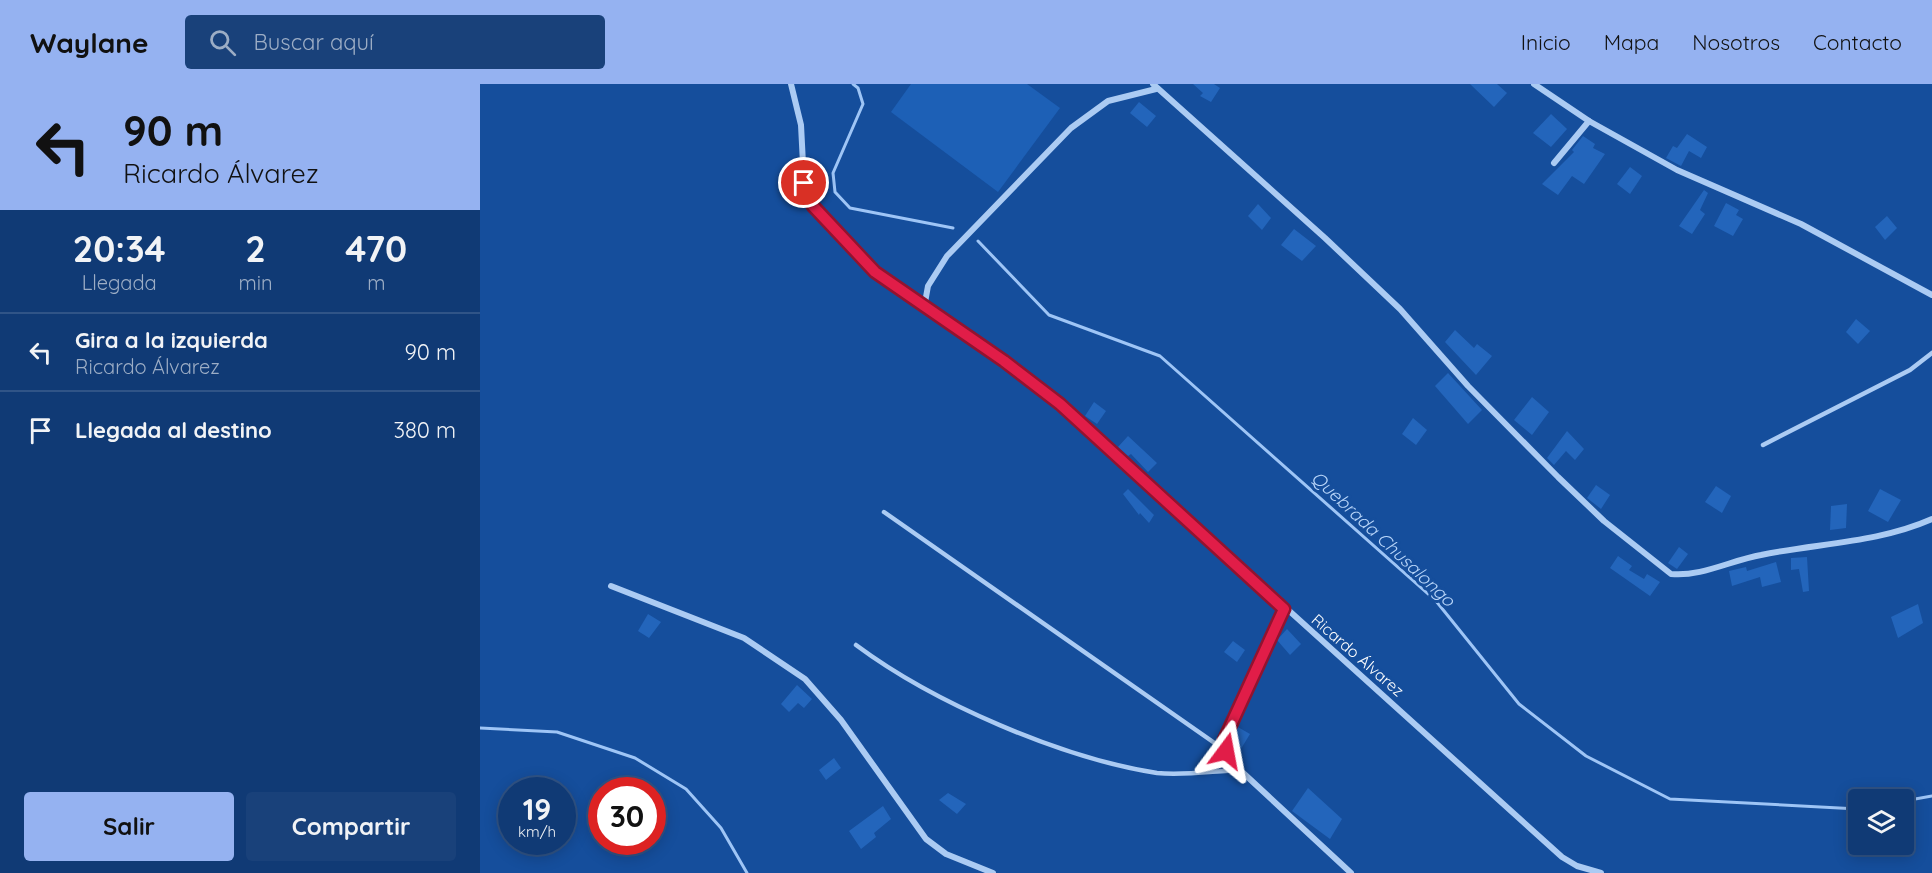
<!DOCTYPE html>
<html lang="es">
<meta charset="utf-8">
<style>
:root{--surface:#103a75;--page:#19417a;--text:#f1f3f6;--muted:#9cadc5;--line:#305487;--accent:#95b2f1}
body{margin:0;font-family:Quicksand,sans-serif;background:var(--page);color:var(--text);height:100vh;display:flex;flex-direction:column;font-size:22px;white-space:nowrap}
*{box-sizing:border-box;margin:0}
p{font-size:20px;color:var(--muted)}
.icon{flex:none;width:33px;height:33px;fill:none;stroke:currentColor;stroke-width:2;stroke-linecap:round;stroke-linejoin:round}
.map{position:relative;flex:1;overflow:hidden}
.panel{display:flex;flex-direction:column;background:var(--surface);width:480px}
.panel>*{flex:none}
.hud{background:#95b2f1;color:#111;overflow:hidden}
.tools{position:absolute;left:1368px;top:705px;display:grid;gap:12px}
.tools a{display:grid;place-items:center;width:66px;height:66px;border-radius:6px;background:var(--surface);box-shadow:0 3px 15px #0003,0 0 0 2px var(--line);font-size:30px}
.speed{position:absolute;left:18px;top:693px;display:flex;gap:12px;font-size:30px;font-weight:700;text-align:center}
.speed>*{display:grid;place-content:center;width:78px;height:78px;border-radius:50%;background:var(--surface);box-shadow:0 3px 15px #0003,0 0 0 2px var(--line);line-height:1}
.speed small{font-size:15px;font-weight:400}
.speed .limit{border:9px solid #d22;background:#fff;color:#111}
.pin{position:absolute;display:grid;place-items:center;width:51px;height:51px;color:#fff;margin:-26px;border:3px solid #fff;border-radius:50%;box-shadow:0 2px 6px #0007}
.me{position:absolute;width:66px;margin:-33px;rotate:13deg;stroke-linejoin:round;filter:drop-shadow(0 0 4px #0008)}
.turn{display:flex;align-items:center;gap:21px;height:126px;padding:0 24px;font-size:27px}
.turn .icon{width:78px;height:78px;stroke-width:2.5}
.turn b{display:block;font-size:42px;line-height:51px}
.eta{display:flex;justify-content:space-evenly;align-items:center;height:102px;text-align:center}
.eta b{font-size:36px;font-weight:700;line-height:42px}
.cta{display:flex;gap:12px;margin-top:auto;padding:12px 24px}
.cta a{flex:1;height:69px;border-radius:6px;background:var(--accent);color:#111;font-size:24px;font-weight:700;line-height:69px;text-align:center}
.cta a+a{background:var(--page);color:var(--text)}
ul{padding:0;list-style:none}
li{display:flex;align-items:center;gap:18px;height:78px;padding:0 24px;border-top:2px solid var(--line)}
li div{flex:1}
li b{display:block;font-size:22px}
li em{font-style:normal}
header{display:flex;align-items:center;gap:36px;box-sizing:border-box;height:84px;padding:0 30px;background:var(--accent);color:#111}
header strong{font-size:28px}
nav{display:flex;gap:33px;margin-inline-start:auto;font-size:21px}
.search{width:420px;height:54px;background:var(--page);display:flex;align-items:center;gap:15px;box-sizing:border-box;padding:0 21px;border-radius:6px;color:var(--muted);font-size:22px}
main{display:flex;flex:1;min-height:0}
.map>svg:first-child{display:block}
</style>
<header>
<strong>Waylane</strong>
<div class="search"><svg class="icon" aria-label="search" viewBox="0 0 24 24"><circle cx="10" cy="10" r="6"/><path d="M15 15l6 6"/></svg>Buscar aquí</div>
<nav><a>Inicio</a><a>Mapa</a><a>Nosotros</a><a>Contacto</a></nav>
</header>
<main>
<section class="panel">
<div class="hud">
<div class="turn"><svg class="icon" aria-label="left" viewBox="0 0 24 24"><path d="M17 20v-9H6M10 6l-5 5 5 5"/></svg><div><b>90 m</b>Ricardo Álvarez</div></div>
</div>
<div class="eta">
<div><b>20:34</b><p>Llegada</p></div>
<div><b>2</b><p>min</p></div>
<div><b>470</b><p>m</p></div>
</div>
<ul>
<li><svg class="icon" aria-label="left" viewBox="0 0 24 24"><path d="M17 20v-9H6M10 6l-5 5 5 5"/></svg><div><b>Gira a la izquierda</b><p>Ricardo Álvarez</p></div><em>90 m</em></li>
<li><svg class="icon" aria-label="arrive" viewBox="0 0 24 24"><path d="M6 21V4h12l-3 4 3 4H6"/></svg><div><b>Llegada al destino</b></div><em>380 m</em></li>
</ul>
<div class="cta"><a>Salir</a><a>Compartir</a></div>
</section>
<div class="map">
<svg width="1452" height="789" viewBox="0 0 1452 789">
<rect width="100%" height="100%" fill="#154e9c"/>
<path fill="#1d60b6" d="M431,0H547L580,24L518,108L411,28Z"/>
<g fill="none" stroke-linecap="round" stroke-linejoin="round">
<g stroke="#9ec5f6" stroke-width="3">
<path d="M373,0L378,4L383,20L353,89L355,108L370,124L473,144"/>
<path d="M498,157L569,231L680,272L956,517L1039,620L1106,672L1190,715L1378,725"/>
<path d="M0,644L77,648L155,674L206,705L241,744L267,789"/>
<path d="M1424,717L1452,712"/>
</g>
</g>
<g fill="#2365bb">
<path d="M713,0H734L740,4L731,18L720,12L723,9Z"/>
<path d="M990,0H1017L1027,9L1014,23Z"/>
<path d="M659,18L676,32L667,43L650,29Z"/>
<path d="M1071,30L1087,45L1071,63L1053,49Z"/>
<path d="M1207,50L1227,63L1221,74L1209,67L1201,82L1186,74L1193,62L1197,64Z"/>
<path d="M1103,52L1115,60L1113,64L1125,70L1104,100L1092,92L1078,111L1062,100L1094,68L1092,66Z"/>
<path d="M1150,83L1162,92L1150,110L1137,100Z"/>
<path d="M1224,106L1228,109L1220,126L1225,130L1212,150L1199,142Z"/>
<path d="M1246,119L1259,126L1256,131L1263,135L1253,152L1234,142Z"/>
<path d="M778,120L791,134L782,146L768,132Z"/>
<path d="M1407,132L1417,144L1405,156L1395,143Z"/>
<path d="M814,145L836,162L822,177L801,161Z"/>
<path d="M1376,235L1390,247L1378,260L1366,248Z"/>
<path d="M975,246L994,264L997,260L1012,272L996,291L965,258Z"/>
<path d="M968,289L1002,326L988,340L955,302Z"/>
<path d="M1052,313L1069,328L1052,351L1034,336Z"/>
<path d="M614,318L626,327L617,340L605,332Z"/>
<path d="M933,334L947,346L936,361L922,350Z"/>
<path d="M1087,347L1104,365L1095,376L1086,367L1074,381L1067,374Z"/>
<path d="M648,352L677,379L668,388L651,370L648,372L638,363Z"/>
<path d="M1116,401L1130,411L1121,425L1107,414Z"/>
<path d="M1236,402L1251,412L1242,429L1225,418Z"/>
<path d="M648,405L674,431L669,439L660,429L659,431L643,410Z"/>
<path d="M1400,405L1421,416L1408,438L1388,427Z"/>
<path d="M1367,420L1366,444L1350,446L1351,422Z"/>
<path d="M1199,463L1208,470L1197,485L1188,479Z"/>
<path d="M1138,472L1152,482L1149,486L1164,495L1167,490L1180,498L1170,512L1130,484Z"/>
<path d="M1327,473L1329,507L1323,508L1319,485L1311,486V474Z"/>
<path d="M1296,478L1301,498L1282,503L1280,493L1252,502L1249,487L1266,483L1267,487Z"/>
<path d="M1438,520L1443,539L1418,554L1411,533Z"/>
<path d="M168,530L181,538L169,554L158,547Z"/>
<path d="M807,545L821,560L810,571L797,556Z"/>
<path d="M753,557L765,566L757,578L744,568Z"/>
<path d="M317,601L332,615L324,624L318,619L309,628L301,620Z"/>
<path d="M756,642L770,650L759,668L751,663L749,656Z"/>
<path d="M354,674L361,684L346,696L339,686Z"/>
<path d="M828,704L862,735L850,755L812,727Z"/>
<path d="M468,709L486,720L477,730L459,716Z"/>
<path d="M403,722L411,735L394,749L396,753L381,765L369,747Z"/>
</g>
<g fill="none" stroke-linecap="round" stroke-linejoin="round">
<g stroke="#abcbf3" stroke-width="4.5">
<path d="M1283,361L1430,286L1452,269"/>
<path d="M404,428L746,667"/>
<path d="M376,561C454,619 581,674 677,689C703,692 733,687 760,686"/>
</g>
<g stroke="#abcbf3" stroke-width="6">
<path d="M311,0L321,41L324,99L333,122L395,188L523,277L580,320L1082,773L1097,782L1121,789"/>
<path d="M673,0L845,154L920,225L988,302L1078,393L1124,437L1191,490C1221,493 1252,476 1281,471C1338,459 1398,459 1452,435"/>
<path d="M1054,0L1109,37L1197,86L1321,140L1452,211"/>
<path d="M1074,79L1109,37"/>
<path d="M444,224L448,202L467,172L591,44L628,17L676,5"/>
<path d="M131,502L264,554L325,595L361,636L446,755L466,770L513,789"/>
<path d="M804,525L744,655L746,667L760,686L871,789"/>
</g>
</g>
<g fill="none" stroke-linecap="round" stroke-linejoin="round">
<defs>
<path id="route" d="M324,99L333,122L395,188L524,277L580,320L804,525L744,656L746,667"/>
</defs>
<use href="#route" stroke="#92132f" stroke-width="15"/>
<use href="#route" stroke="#e11d48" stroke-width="10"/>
</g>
<g text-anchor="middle" stroke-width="6" stroke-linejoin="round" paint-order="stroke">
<g font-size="16" fill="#fff" stroke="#154e9c">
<text transform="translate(878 571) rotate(41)" y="6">Ricardo Álvarez</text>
</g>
<g font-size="18" font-style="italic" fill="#b8d5f9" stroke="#154e9c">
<text transform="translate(903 455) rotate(43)" y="6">Quebrada Chusalongo</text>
</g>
</g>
</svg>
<div class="tools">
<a><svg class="icon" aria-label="layers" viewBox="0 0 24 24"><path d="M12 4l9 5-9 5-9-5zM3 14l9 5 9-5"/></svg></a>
</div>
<div class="speed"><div>19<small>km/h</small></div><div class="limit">30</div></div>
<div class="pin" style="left:324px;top:99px;background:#d93025"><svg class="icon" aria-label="arrive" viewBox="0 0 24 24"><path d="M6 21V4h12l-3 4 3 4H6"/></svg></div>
<svg class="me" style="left:746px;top:667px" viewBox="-20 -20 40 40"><path d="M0-17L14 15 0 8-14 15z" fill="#e11d48" stroke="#fff" stroke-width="4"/></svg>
</div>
</main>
